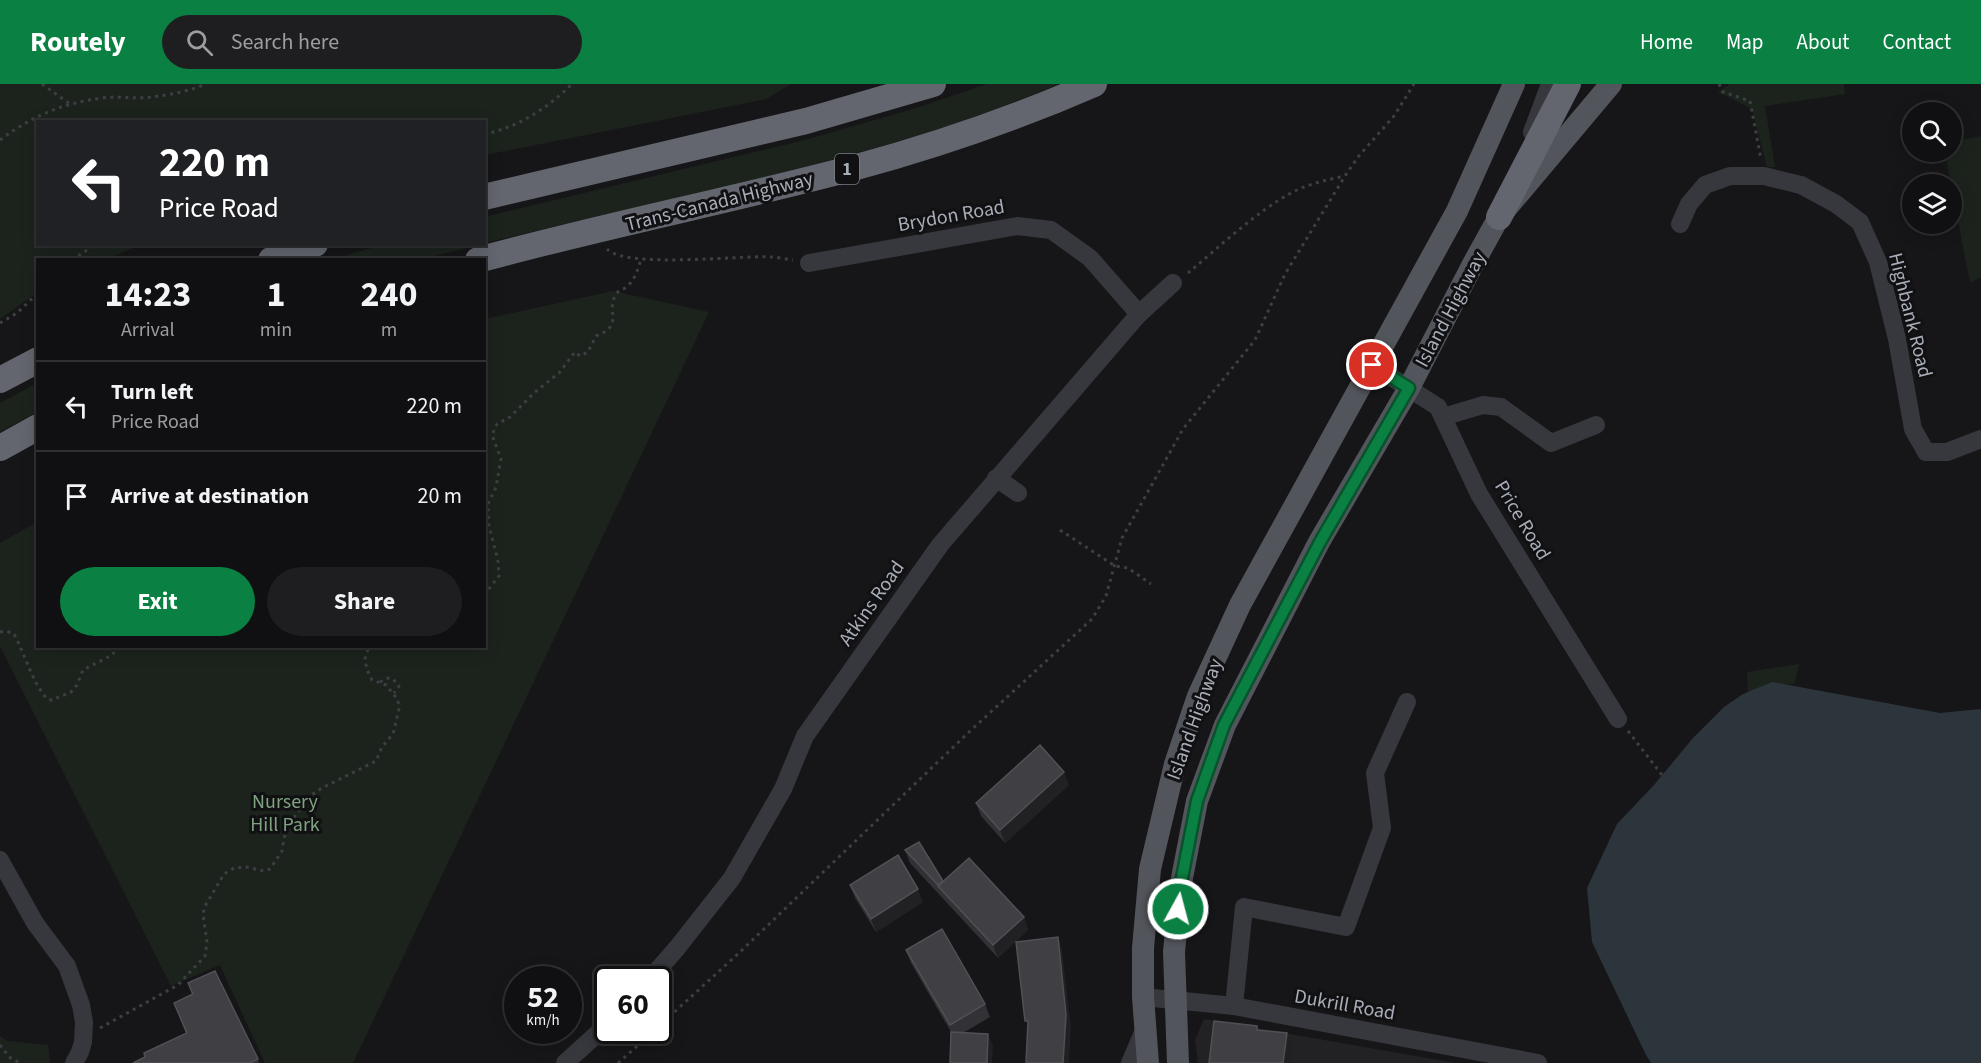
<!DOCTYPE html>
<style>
:root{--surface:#101012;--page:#1e1e20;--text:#f1f3f6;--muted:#9c9d9f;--line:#303032;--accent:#0b8043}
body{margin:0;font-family:"Source Sans 3",sans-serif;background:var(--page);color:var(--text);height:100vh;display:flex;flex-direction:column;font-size:22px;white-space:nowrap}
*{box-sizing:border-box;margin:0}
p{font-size:20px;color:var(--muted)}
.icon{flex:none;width:33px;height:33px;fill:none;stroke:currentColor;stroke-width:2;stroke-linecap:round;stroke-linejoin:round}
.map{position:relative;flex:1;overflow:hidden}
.sheet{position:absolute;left:36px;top:174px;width:450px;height:390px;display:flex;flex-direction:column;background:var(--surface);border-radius:0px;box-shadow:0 3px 15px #0003,0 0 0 2px var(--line)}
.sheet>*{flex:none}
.banner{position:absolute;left:36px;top:36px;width:450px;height:126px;border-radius:0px;box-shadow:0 3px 15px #0003,0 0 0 2px var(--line);background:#202124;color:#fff;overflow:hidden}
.controls{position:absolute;left:1902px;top:18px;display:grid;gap:12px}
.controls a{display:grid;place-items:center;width:60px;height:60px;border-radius:50%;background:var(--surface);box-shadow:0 3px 15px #0003,0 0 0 2px var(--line);font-size:30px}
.speed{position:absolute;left:504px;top:882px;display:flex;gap:12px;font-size:30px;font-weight:700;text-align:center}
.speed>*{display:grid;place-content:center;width:78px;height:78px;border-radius:50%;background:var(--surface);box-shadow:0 3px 15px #0003,0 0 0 2px var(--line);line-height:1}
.speed small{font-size:15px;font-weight:400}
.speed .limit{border:3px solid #111;border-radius:9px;background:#fff;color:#111}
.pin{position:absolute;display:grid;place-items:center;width:51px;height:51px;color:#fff;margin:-26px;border:3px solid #fff;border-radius:50%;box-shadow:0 2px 6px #0007}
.me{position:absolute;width:66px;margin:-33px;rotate:7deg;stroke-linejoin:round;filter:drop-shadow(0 0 4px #0008)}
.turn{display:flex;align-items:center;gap:21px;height:126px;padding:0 24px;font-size:27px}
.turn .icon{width:78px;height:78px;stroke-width:2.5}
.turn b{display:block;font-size:42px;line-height:51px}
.eta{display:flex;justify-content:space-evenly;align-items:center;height:102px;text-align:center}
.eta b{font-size:36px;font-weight:700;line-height:42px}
.cta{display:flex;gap:12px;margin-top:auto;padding:12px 24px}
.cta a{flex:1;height:69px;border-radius:36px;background:var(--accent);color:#fff;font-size:24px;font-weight:700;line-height:69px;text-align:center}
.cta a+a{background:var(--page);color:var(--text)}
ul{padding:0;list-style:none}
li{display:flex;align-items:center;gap:18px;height:90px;padding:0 24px;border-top:2px solid var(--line)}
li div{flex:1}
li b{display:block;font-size:22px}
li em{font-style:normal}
header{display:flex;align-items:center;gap:36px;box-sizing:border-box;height:84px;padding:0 30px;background:var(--accent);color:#fff}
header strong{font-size:28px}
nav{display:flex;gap:33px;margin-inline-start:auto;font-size:21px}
.search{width:420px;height:54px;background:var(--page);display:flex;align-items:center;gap:15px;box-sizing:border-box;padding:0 21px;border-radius:33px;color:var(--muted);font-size:22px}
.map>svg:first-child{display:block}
</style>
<header>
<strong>Routely</strong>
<div class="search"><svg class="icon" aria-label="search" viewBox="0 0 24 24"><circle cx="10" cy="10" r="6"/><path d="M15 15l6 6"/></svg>Search here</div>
<nav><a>Home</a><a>Map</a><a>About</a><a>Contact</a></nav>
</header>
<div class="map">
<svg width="1981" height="979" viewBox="0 0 1981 979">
<rect width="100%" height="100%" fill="#161618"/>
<path fill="#222225" d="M1204,935L1456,979H1198L1195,956Z"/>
<g fill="#1c231d">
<path d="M0,0H791L766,15L485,71L484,38H38V160L140,161L107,175L38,176L37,209L0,235Z"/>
<path d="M987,0H1059C1019,16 977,33 935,46C787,92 635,123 485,159L484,133L805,56L913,25Z"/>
<path d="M1730,0H1844L1845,10L1765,22L1775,83H1767L1752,25L1718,8Z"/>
<path d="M1981,52V193L1970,199L1945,68H1952V58Z"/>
<path d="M382,161V160L480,161L421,175H333Z"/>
<path d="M613,207L709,228L353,979H265L220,881L171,902L0,562V459L37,438L38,562H484L485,235Z"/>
<path d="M37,299V328L0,348V319Z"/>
<path d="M1799,580L1795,599L1748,609L1747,588Z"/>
<path d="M0,952L7,957L48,961L50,979H0Z"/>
</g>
<path fill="#2c353c" d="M1772,598L1940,629L1981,625V979H1651L1646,971L1592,858L1587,804L1617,740L1654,701L1693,654L1724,623L1743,610Z"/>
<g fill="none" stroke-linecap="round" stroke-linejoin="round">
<g stroke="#3d3f44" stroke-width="3" stroke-dasharray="3 4.5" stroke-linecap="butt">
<path d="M42,0L70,20"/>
<path d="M1719,0L1723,8L1750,17L1761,75"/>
<path d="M484,50C517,44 548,24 572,0"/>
<path d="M0,56C32,32 61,20 101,14C118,12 135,15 152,13C169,11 190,7 206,0"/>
<path d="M607,165C625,185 741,171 770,173C777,173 785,175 793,176"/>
<path d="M72,176L96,160"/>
<path d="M1188,189C1219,163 1256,128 1291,109C1308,100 1326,96 1345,92"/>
<path d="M0,239L17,229L38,209"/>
<path d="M1060,446L1115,482L1128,484L1151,500"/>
<path d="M484,511L499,492L498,477L489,442L488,420L496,403L501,375L492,351L497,340L510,333L535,308L559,289L575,268L580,272L588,268L596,252C626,241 604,226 617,209C619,206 622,206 625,204C635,197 638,185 641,175"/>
<path d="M0,548L6,547L14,550C26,572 31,596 47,615L52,616L71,608L77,601L83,586L112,571L119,562"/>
<path d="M380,598L387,594L393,595L399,602L394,609"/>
<path d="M1628,647L1662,691"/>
<path d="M658,943L740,868L969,648L1092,535L1106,512L1122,454L1183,345L1255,256L1285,190L1345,92L1358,73L1394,32L1414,0"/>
<path d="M100,944L178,901L205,872L207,858L203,830L205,822L224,790L234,784L246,783L264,787L270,785L282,767L284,754L292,736L310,712L322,704L376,677L382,663L393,650L399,625L398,616L386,601L372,596L367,586L365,575L369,562"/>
<path d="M0,961L9,973L20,979"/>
<path d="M618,979L655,946"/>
</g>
<g stroke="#37383d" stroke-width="18">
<path d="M1532,48L1550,0"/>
<path d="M1680,140L1689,120L1705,101L1730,92H1764L1801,101L1836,120L1860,138L1878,178L1897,255L1913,345L1926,368H1947L1981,355"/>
<path d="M809,179L1017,142L1051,146L1090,174L1139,230"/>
<path d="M1372,281L1438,323L1479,410L1618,635"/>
<path d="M1443,333L1483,321L1501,323L1551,359L1596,341"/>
<path d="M996,394L1018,409"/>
<path d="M0,776L35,839L67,882L81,921L84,938L83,958L80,968L74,979"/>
<path d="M649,896L677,864L732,794L783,705L805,652L940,461L1139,230L1173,199"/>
<path d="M1143,913L1234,922L1538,979"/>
<path d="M1234,922L1244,823L1346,843L1382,744L1375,689L1407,618"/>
<path d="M565,979L608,940"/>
<path d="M1130,979L1144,946"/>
</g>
<g stroke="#53555c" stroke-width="22">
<path d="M1148,979L1143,913V864L1150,785L1175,680L1198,612L1240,521L1457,127L1514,0"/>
<path d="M1178,979L1174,868L1180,804L1197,717L1225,641L1319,458L1409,304L1473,180L1499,133L1611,0"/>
</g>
<g stroke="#63666e" stroke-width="26">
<path d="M484,113L806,37L933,0"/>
<path d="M1499,133L1568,0"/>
<path d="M271,176L315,160"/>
<path d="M478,176C602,142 729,117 853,84C935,62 1016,34 1094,0"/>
<path d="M0,296L38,276"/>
<path d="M0,364L38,343"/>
</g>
</g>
<g fill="#323236">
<path d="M1069,701L1005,759L981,732L976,719Z"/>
<path d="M905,766L943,797L1024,833L1028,846L998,874L910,779Z"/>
<path d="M850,801L923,818L876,848L855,814Z"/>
<path d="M906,866L985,920L990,933L963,949L993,962L951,948L911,879Z"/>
<path d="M188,899L258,975L259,979H133L186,950L174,919L192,911Z"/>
</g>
<g fill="#212124">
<path d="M1064,688L1069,701L1005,759L1000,746Z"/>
<path d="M918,805L923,818L876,848L871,835Z"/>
<path d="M1024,833L1028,846L998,874L993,861Z"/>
<path d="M1058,853L1062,866L1071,944L1069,979H1063Z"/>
<path d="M1287,949L1293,966L1291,979H1283Z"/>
<path d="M988,950L993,962L992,979H987Z"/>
</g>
<g fill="#3f3f44" stroke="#4f5156" stroke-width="1.5">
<path d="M1040,661L1064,688L1000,746L976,719Z"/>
<path d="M919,758L943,797L938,801L905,766Z"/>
<path d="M898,771L918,805L871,835L850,801Z"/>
<path d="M969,774L1024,833L993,861L938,802Z"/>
<path d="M942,845L985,920L950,941L906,866Z"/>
<path d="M1058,853L1066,931L1063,979H1026L1028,937H1025L1016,858Z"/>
<path d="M215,887L258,975L250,979H133L145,973L144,969L187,949L174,919L193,910L188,899Z"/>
<path d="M1214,937L1257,942V946L1287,949L1283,979H1209Z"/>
<path d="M951,948L988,950L987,979H950Z"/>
</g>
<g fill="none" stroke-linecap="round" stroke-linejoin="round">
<defs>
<path id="route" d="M1178,825L1180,804L1197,717L1224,641L1320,458L1409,304L1372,281"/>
</defs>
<use href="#route" stroke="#07532c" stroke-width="15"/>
<use href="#route" stroke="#0b8043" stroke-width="10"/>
</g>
<g text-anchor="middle" stroke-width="6" stroke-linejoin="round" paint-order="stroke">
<rect fill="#111113" stroke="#7b7e86" stroke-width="1.5" x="835" y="70" width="24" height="30" rx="4.5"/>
<g font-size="18" font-weight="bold" fill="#a8adb8">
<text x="847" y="91">1</text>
</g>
<g font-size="20" fill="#a8adb8" stroke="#111113">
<text transform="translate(719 117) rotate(-14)" y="7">Trans-Canada Highway</text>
<text transform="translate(951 131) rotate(-10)" y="7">Brydon Road</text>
<text transform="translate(1450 225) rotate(-62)" y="7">Island Highway</text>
<text transform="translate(1911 231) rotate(76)" y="7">Highbank Road</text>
<text transform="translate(1523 436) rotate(59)" y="7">Price Road</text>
<text transform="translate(871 519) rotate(-55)" y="7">Atkins Road</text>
<text transform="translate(1194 635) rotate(-70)" y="7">Island Highway</text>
<text transform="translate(1345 920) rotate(10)" y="7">Dukrill Road</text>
</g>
<g font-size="20" fill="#7fa381" stroke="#111113">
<text x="285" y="724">Nursery<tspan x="285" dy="23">Hill Park</tspan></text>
</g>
</g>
</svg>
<div class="controls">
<a><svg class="icon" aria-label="search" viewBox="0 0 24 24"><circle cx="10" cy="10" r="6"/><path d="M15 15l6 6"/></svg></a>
<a><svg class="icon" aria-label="layers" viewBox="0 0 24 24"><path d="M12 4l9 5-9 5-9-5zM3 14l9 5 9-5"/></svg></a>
</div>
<div class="speed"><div>52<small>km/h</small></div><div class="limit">60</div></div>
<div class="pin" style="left:1372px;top:281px;background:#d93025"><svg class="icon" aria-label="arrive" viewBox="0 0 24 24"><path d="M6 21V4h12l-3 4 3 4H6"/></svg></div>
<svg class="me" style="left:1178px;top:825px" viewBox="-20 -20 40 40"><circle r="17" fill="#0b8043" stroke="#fff" stroke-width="3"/><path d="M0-11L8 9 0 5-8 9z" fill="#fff"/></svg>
<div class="banner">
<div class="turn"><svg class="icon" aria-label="left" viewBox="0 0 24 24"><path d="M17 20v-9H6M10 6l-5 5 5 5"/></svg><div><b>220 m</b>Price Road</div></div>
</div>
<section class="sheet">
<div class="eta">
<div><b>14:23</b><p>Arrival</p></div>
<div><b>1</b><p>min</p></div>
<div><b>240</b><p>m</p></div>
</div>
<ul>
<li><svg class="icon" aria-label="left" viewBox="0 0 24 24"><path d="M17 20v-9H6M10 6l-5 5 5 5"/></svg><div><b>Turn left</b><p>Price Road</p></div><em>220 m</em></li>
<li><svg class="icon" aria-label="arrive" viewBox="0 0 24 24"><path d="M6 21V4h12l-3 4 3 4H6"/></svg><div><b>Arrive at destination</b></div><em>20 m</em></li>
</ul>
<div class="cta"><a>Exit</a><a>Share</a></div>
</section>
</div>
